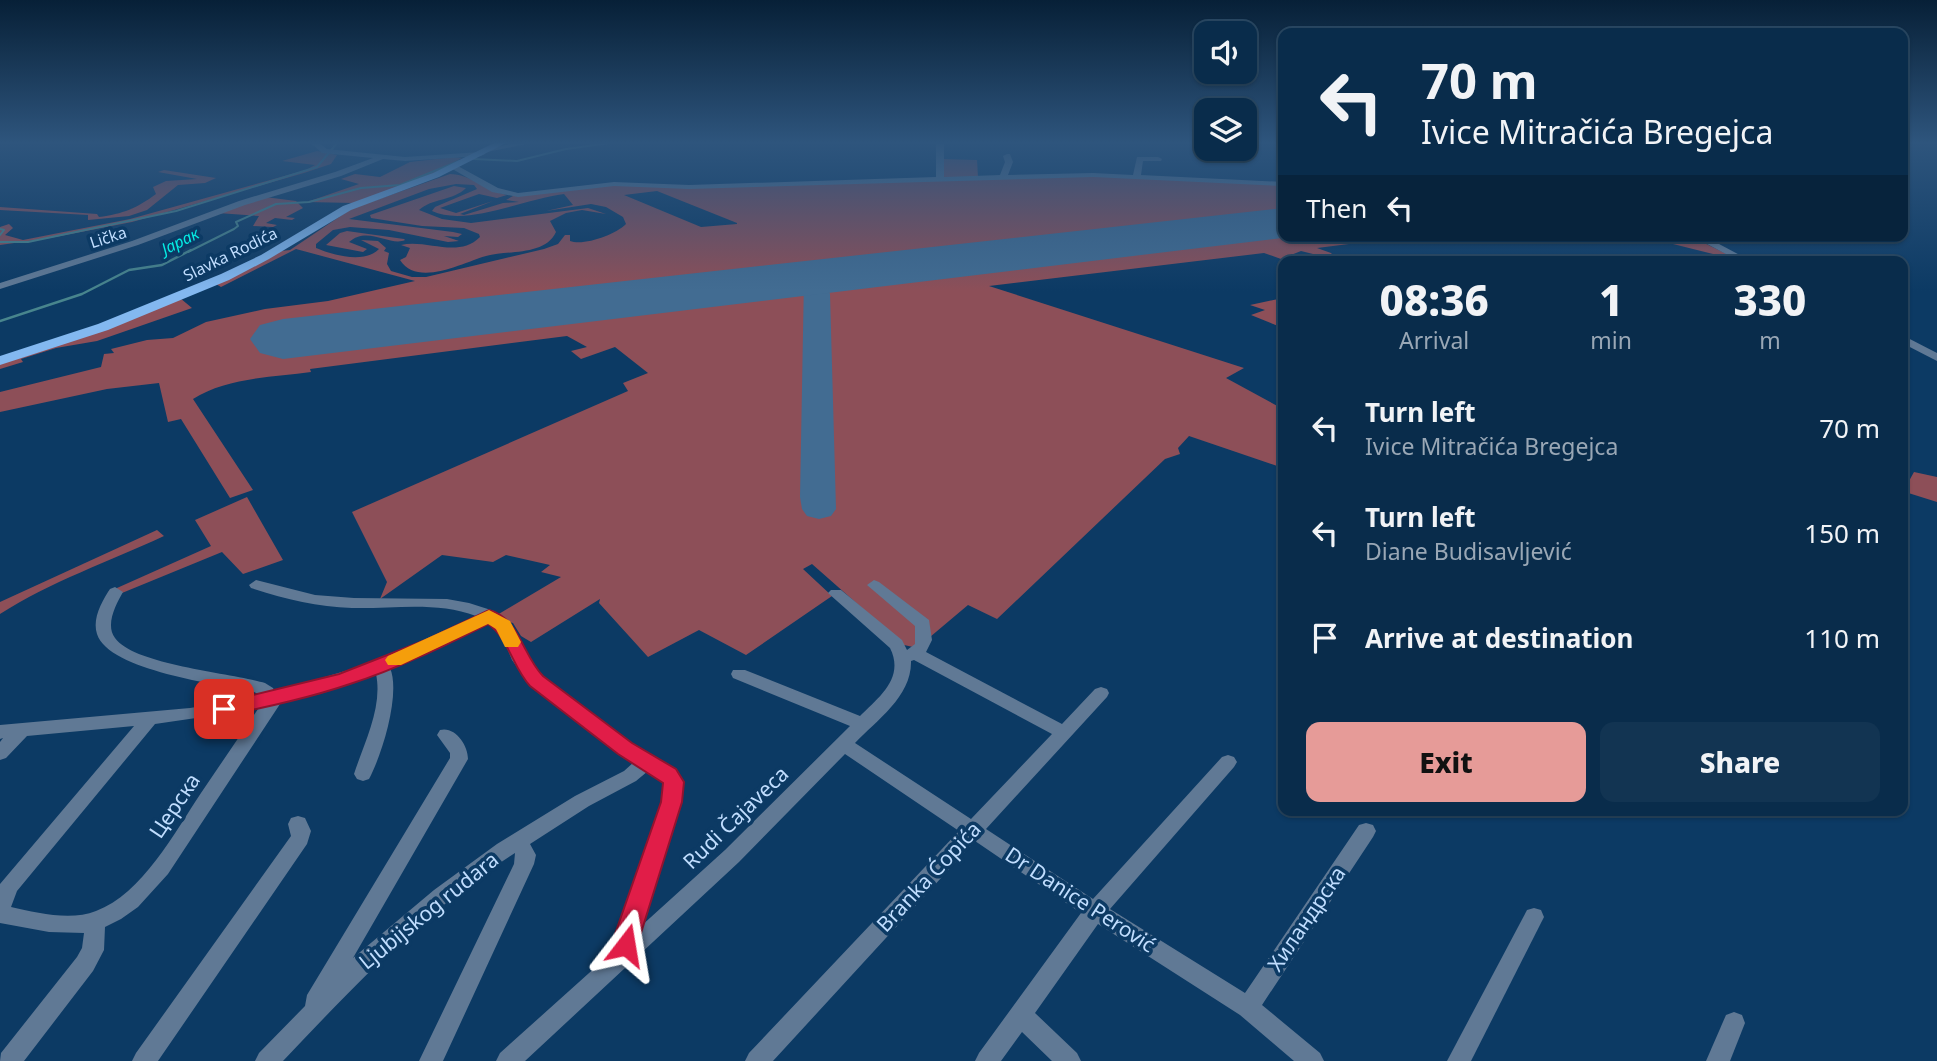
<!DOCTYPE html>
<meta charset="utf-8">
<style>
:root{--surface:#092c4b;--page:#123452;--text:#f1f3f6;--muted:#99a7b5;--line:#294863;--accent:#e69b98}
body{margin:0;font-family:"Noto Sans",sans-serif;background:var(--page);color:var(--text);height:100vh;display:flex;flex-direction:column;font-size:26px;white-space:nowrap}
*{box-sizing:border-box;margin:0}
p{font-size:23px;color:var(--muted)}
.icon{flex:none;width:38px;height:38px;fill:none;stroke:currentColor;stroke-width:2;stroke-linecap:round;stroke-linejoin:round}
.map{position:relative;flex:1;overflow:hidden}
.details{position:absolute;left:1278px;top:256px;width:630px;height:560px;display:flex;flex-direction:column;background:var(--surface);border-radius:14px;box-shadow:0 2px 5px #0004,0 0 0 2px var(--line)}
.details>*{flex:none}
.hud{position:absolute;left:1278px;top:28px;width:630px;height:214px;border-radius:14px;box-shadow:0 2px 5px #0004,0 0 0 2px var(--line);background:#092c4b;color:var(--text);overflow:hidden}
.fabs{position:absolute;left:1194px;top:21px;display:grid;gap:14px}
.fabs a{display:grid;place-items:center;width:63px;height:63px;border-radius:14px;background:var(--surface);box-shadow:0 2px 5px #0004,0 0 0 2px var(--line);font-size:35px}
.pin{position:absolute;display:grid;place-items:center;width:60px;height:60px;color:#fff;margin:-30px;border-radius:14px;box-shadow:0 4px 10px #0006}
.me{position:absolute;width:77px;margin:-38px;rotate:14deg;stroke-linejoin:round;filter:drop-shadow(0 0 5px #0008)}
.turn{display:flex;align-items:center;gap:24px;height:147px;padding:0 28px;font-size:32px}
.turn .icon{width:91px;height:91px;stroke-width:2.5}
.turn b{display:block;font-size:49px;line-height:60px}
.then{display:flex;align-items:center;height:66px;padding:0 28px;background:#0003;gap:14px;font-size:26px}
.eta{display:flex;justify-content:space-evenly;align-items:center;height:119px;text-align:center}
.eta b{font-size:42px;font-weight:800;line-height:49px}
.cta{display:flex;gap:14px;margin-top:auto;padding:14px 28px}
.cta a{flex:1;height:80px;border-radius:14px;background:var(--accent);color:#111;font-size:28px;font-weight:800;line-height:80px;text-align:center}
.cta a+a{background:var(--page);color:var(--text)}
ul{padding:0;list-style:none}
li{display:flex;align-items:center;gap:21px;height:105px;padding:0 28px}
li div{flex:1}
li b{display:block;font-size:26px}
li em{font-style:normal}
.map>svg:first-child{display:block}
</style>
<div class="map">
<svg width="1937" height="1061" viewBox="0 0 1937 1061">
<rect width="100%" height="100%" fill="#0c3a64"/>
<g fill="#8d4f58" fill-rule="evenodd">
<path d="M317,151L337,155L331,164L304,173L132,222L50,238L0,245V227L9,224L13,228L5,235L23,240L130,219L306,170L315,165L282,161Z"/>
<path d="M454,157L462,158L432,174L354,203L307,202L359,184L341,179L355,174L380,177L410,162Z"/>
<path d="M942,159L977,160L978,177L944,178Z"/>
<path d="M164,170L216,178L205,183L178,185L147,210L129,216L88,220V215L0,210V207L97,214L99,217C123,214 137,208 156,194L153,187L166,181L197,179L158,172Z"/>
<path d="M450,174C470,174 487,191 507,195L497,198L479,194L440,208L456,213L493,201L460,214L464,215L503,203L519,202L506,200L513,196L614,185L687,187L1096,176L1283,185V236H1413L1317,248L1331,253L1337,260L1301,251L1281,259L1264,253L989,286L1244,368L1226,378L1281,408L1283,468L1189,436L1178,448L1180,454L1165,459L997,619L968,605L930,637L913,647L904,645L812,564L803,569L832,596L746,655L699,630L648,657L599,603L600,599L531,642L521,636L513,623L492,618L561,577L541,572L550,565L506,555L493,562L442,555L380,599L387,582L352,512L628,391L623,383L648,373L615,347L581,359L571,351L587,347L567,336L310,369L311,372C273,377 226,378 193,399L253,490L230,498L181,419L168,422L159,383L107,389L0,412V392L101,367L104,354L114,353L111,349L147,340L173,338L206,322L265,309L328,301L415,281L296,249L221,287L216,284L281,251L290,250L351,209ZM456,184L474,185L477,189L435,207L432,211C466,227 524,199 564,194L573,205L546,211L591,204L606,207L623,217L626,224C615,235 584,246 570,241V235H565L558,244L544,249L426,277H412L391,271L387,264L389,253L384,251L386,248L378,241L361,240L379,249C364,264 333,255 316,248V244L333,230L350,227L389,230L448,242L459,241L444,236L458,237L462,234L453,232L349,219L429,189ZM657,191L737,223V224L701,227L624,195Z"/>
<path d="M454,186L466,188C453,201 432,198 419,210L442,219L471,223L588,208L606,214L582,210L566,213L550,221L556,232C545,256 508,250 486,256C464,262 418,288 400,260L406,257L410,248L401,245C427,239 458,259 480,237L479,234L464,228L422,226L371,218L370,215Z"/>
<path d="M265,197L296,201L303,208L286,217L295,218L292,220L275,218L266,223L277,225L273,227L253,226L259,216L218,213Z"/>
<path d="M347,231L404,239L405,240C390,247 368,225 349,242L367,249L363,252L326,245L340,233Z"/>
<path d="M1641,236H1690L1741,261Z"/>
<path d="M180,298L192,308L97,341L56,348L21,359L23,362L0,369V364Z"/>
<path d="M1283,298V328L1251,315L1265,310L1250,305Z"/>
<path d="M1914,472L1937,477V502L1902,491V479L1909,481Z"/>
<path d="M247,497L283,560L243,574L222,552L122,593L108,592L211,546L195,520Z"/>
<path d="M157,530L164,536C110,561 50,582 0,614V602Z"/>
</g>
<g fill="none" stroke-linecap="round" stroke-linejoin="round">
<g stroke="#48858d" stroke-width="2">
<path d="M474,159L517,161L566,149L617,142"/>
<path d="M0,229L4,230L0,235"/>
<path d="M0,242H28L176,211L317,167L338,142"/>
<path d="M188,252L234,229L238,226L236,222L276,204L309,202L361,188L400,185L459,161"/>
</g>
<path stroke="#48858d" stroke-width="2.5" d="M0,321L82,294L129,270L162,265L191,250"/>
<path fill="#426c92" fill-rule="evenodd" d="M816,271L824,273L830,294L836,509L831,516L819,519L807,516L802,509L800,497L804,278L808,273Z"/>
<path fill="#426c92" fill-rule="evenodd" d="M1283,208V236H1298L283,359L260,353L250,339L260,325L283,319Z"/>
<g fill="#607995" fill-rule="evenodd">
<path d="M310,142H318L327,149L405,157L481,152L485,154L481,156L405,161L383,159L341,176L245,205L138,245L0,289V283L132,241L239,201L335,172L373,158L322,153Z"/>
<path d="M519,142H536L487,152L483,150Z"/>
<path d="M936,142H944V177L1000,175L1005,162L1003,156L1007,154H1010L1013,162L1008,175L1093,173L1133,175L1137,157H1158L1162,159L1161,161H1143L1141,175L1283,182V186L1093,177L689,189L614,186L518,197L492,192L449,167L456,165L498,188L518,193L614,182L689,185L936,177Z"/>
<path d="M1692,236H1704L1751,261H1739Z"/>
<path d="M1902,335L1937,353V361L1902,343Z"/>
<path d="M256,580L315,595L354,598L447,599L469,603L494,611L511,624L527,658L542,677L631,743L675,770L683,782L680,802L640,927L725,850L850,726L733,678L731,674L733,670H745L860,716C879,697 905,678 890,648L828,593L831,590H841L902,640L907,650L915,644V626L867,585L874,580L879,582L929,620L932,640L926,652L1062,724L1095,689L1101,687L1107,689L1109,693L1107,697L986,829L1093,899L1222,757L1228,755L1234,757L1237,762L1234,767L1110,909L1245,993L1359,825L1366,823L1373,825L1376,831L1373,837L1262,1005L1320,1053L1324,1061H1294L1240,1015L1098,924L1035,1013L1077,1053L1081,1061H1052L1022,1032L1001,1061H975L979,1053L1081,913L975,841L773,1061H745L749,1053L959,831L845,754L739,862L525,1061H496L500,1053L618,947L615,937L662,802L665,783L648,771L636,781L589,806L530,844L536,855L534,864L443,1061H419L514,864L515,853C427,909 354,986 283,1061H255L259,1053L305,1006L307,995L450,758V753L437,735L440,730C455,726 468,745 468,759L353,958L434,890L497,844L575,796L624,771L634,762L530,685L512,660L500,631L489,622L390,668C401,693 382,755 369,779L363,781L357,779L354,774C364,743 383,707 376,674L280,704L168,874L138,907L121,919L105,927L104,950L93,971L24,1061H0L1,1053L77,957L82,948L84,933L49,932L0,923V884L134,726L27,736L6,758L0,760V742L3,738L0,739V725L190,708L257,697L258,694L254,692C219,684 109,671 97,634C92,619 102,601 110,589L115,587L123,592C116,604 105,625 115,638C134,665 232,673 265,683L273,688L275,692L375,662L476,616C437,601 393,609 352,608C317,607 284,599 251,588L249,585ZM914,660L1052,734L971,819L855,743C877,720 912,696 911,661ZM258,709C239,737 220,765 201,793C175,832 142,894 96,911C71,921 37,913 11,907L17,891L155,724Z"/>
<path d="M298,816L305,818L311,831L307,844L158,1061H132L136,1053L291,836L288,824L291,818Z"/>
<path d="M1534,908L1541,910L1544,917L1471,1061H1447L1527,910Z"/>
<path d="M1734,1012L1742,1015L1745,1023L1730,1061H1706L1726,1015Z"/>
</g>
<path fill="#83b8f0" fill-rule="evenodd" d="M496,142H508L439,177L351,210L269,259L229,280L108,330L0,365V356L98,324L221,274L261,255L343,206L433,173Z"/>
</g>
<linearGradient id="sky" x2="0" y2="1"><stop stop-color="#072037"/><stop offset="0.49" stop-color="#2e557d"/><stop offset="1" stop-color="#2e557d" stop-opacity="0"/></linearGradient>
<rect width="1937" height="291" fill="url(#sky)"/>
<path fill="#e11d48" stroke="#92132f" stroke-width="2" d="M489,610C519,618 523,656 543,676L632,743L676,769L684,782L682,802L635,952L626,956L618,952L614,937L661,802L663,783L618,754L530,686C513,668 508,637 488,624C444,646 397,669 350,684C309,698 266,707 224,716L217,714L214,709L217,704L224,702L339,674L428,639Z"/>
<path fill="#f59e0b" d="M489,610L510,621L521,642L518,647H505L496,629L488,624L401,665H388L385,660L388,656Z"/>
<g text-anchor="middle" stroke-width="7" stroke-linejoin="round" paint-order="stroke">
<g font-size="16" fill="#c0ddfe" stroke="#0c3a64">
<text transform="translate(108 237) rotate(-18)" y="6">Lička</text>
<text transform="translate(230 254) rotate(-26)" y="6">Slavka Rodića</text>
</g>
<g font-size="16" font-style="italic" fill="#05ebe4" stroke="#0c3a64">
<text transform="translate(180 241) rotate(-27)" y="6">Јарак</text>
</g>
<g font-size="21" fill="#c0ddfe" stroke="#0c3a64">
<text transform="translate(175 806) rotate(-56)" y="7">Церска</text>
<text transform="translate(736 818) rotate(-44)" y="7">Rudi Čajaveca</text>
<text transform="translate(929 877) rotate(-47)" y="7">Branka Ćopića</text>
<text transform="translate(1080 900) rotate(33)" y="7">Dr Danice Perović</text>
<text transform="translate(429 911) rotate(-39)" y="7">Ljubijskog rudara</text>
<text transform="translate(1307 919) rotate(-56)" y="7">Хиландрска</text>
</g>
</g>
</svg>
<div class="fabs">
<a><svg class="icon" aria-label="sound" viewBox="0 0 24 24"><path d="M4 9h4l5-4v14l-5-4H4zM17 9q2 3 0 6"/></svg></a>
<a><svg class="icon" aria-label="layers" viewBox="0 0 24 24"><path d="M12 4l9 5-9 5-9-5zM3 14l9 5 9-5"/></svg></a>
</div>
<div class="pin" style="left:224px;top:709px;background:#d93025"><svg class="icon" aria-label="arrive" viewBox="0 0 24 24"><path d="M6 21V4h12l-3 4 3 4H6"/></svg></div>
<svg class="me" style="left:626px;top:945px" viewBox="-20 -20 40 40"><path d="M0-17L14 15 0 8-14 15z" fill="#e11d48" stroke="#fff" stroke-width="4"/></svg>
<div class="hud">
<div class="turn"><svg class="icon" aria-label="left" viewBox="0 0 24 24"><path d="M17 20v-9H6M10 6l-5 5 5 5"/></svg><div><b>70 m</b>Ivice Mitračića Bregejca</div></div>
<div class="then">Then<svg class="icon" aria-label="left" viewBox="0 0 24 24"><path d="M17 20v-9H6M10 6l-5 5 5 5"/></svg></div>
</div>
<section class="details">
<div class="eta">
<div><b>08:36</b><p>Arrival</p></div>
<div><b>1</b><p>min</p></div>
<div><b>330</b><p>m</p></div>
</div>
<ul>
<li><svg class="icon" aria-label="left" viewBox="0 0 24 24"><path d="M17 20v-9H6M10 6l-5 5 5 5"/></svg><div><b>Turn left</b><p>Ivice Mitračića Bregejca</p></div><em>70 m</em></li>
<li><svg class="icon" aria-label="left" viewBox="0 0 24 24"><path d="M17 20v-9H6M10 6l-5 5 5 5"/></svg><div><b>Turn left</b><p>Diane Budisavljević</p></div><em>150 m</em></li>
<li><svg class="icon" aria-label="arrive" viewBox="0 0 24 24"><path d="M6 21V4h12l-3 4 3 4H6"/></svg><div><b>Arrive at destination</b></div><em>110 m</em></li>
</ul>
<div class="cta"><a>Exit</a><a>Share</a></div>
</section>
</div>
